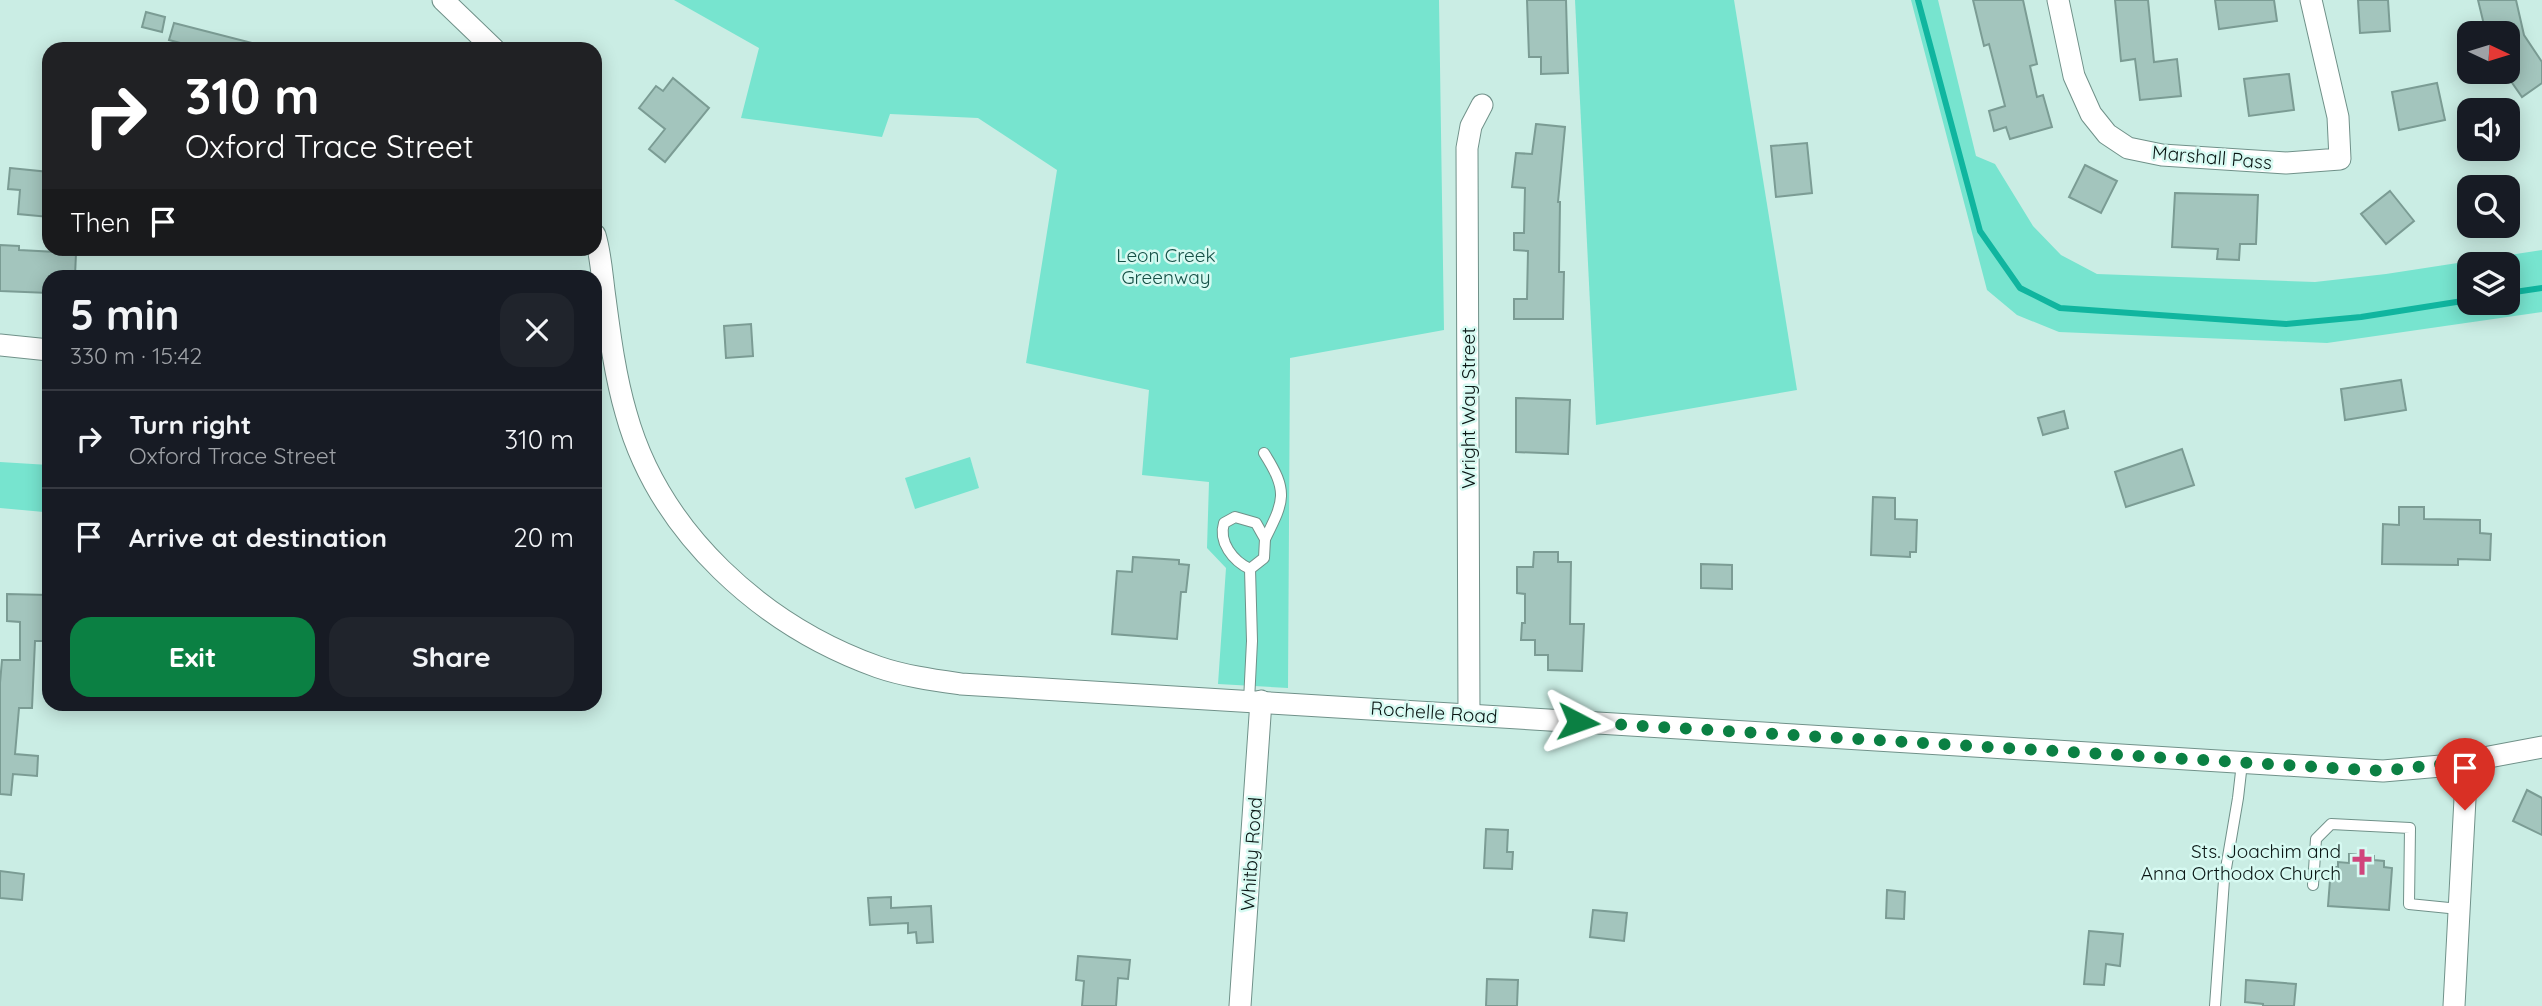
<!DOCTYPE html>
<meta charset="utf-8">
<style>
:root{--surface:#171b24;--page:#20242c;--text:#f1f3f6;--muted:#9ea1a6;--line:#363941;--accent:#0b8043}
body{margin:0;font-family:Quicksand,sans-serif;background:var(--page);color:var(--text);height:100vh;display:flex;flex-direction:column;font-size:26px;white-space:nowrap}
*{box-sizing:border-box;margin:0}
p{font-size:23px;color:var(--muted)}
.icon{flex:none;width:38px;height:38px;fill:none;stroke:currentColor;stroke-width:2;stroke-linecap:round;stroke-linejoin:round}
.map{position:relative;flex:1;overflow:hidden}
.details{position:absolute;left:42px;top:270px;width:560px;height:441px;display:flex;flex-direction:column;background:var(--surface);border-radius:21px;box-shadow:0 4px 18px #0003}
.details>*{flex:none}
.banner{position:absolute;left:42px;top:42px;width:560px;height:214px;border-radius:21px;box-shadow:0 4px 18px #0003;background:#202124;color:#fff;overflow:hidden}
.needle{width:46px;rotate:94deg}
.tools{position:absolute;left:2457px;top:21px;display:grid;gap:14px}
.tools a{display:grid;place-items:center;width:63px;height:63px;border-radius:14px;background:var(--surface);box-shadow:0 4px 18px #0003;font-size:35px}
.pin{position:absolute;display:grid;place-items:center;width:60px;height:60px;color:#fff;margin:-72px -30px;border-radius:50% 50% 50% 0;rotate:-45deg;box-shadow:0 0 7px #0007}
.pin .icon{rotate:45deg}
.me{position:absolute;width:77px;margin:-38px;rotate:94deg;stroke-linejoin:round;filter:drop-shadow(0 0 5px #0008)}
.turn{display:flex;align-items:center;gap:24px;height:147px;padding:0 28px;font-size:32px}
.turn .icon{width:91px;height:91px;stroke-width:2.5}
.turn b{display:block;font-size:49px;line-height:60px}
.then{display:flex;align-items:center;height:66px;padding:0 28px;background:#0003;gap:14px;font-size:26px}
.round{display:grid;place-items:center;flex:none;width:74px;height:74px;border-radius:21px;background:var(--page)}
.headline{display:flex;align-items:center;justify-content:space-between;height:119px;padding:0 28px}
h1{font-size:42px;font-weight:700;line-height:52px}
.button{display:flex;gap:14px;margin-top:auto;padding:14px 28px}
.button a{flex:1;height:80px;border-radius:21px;background:var(--accent);color:#fff;font-size:28px;font-weight:700;line-height:80px;text-align:center}
.button a+a{background:var(--page);color:var(--text)}
ul{padding:0;list-style:none}
li{display:flex;align-items:center;gap:21px;height:98px;padding:0 28px;border-top:2px solid var(--line)}
li div{flex:1}
li b{display:block;font-size:26px}
li em{font-style:normal}
.map>svg:first-child{display:block}
</style>
<div class="map">
<svg width="2542" height="1006" viewBox="0 0 2542 1006">
<rect width="100%" height="100%" fill="#caede4"/>
<g fill="#77e4cf" fill-rule="evenodd">
<path d="M674,0H1439L1444,330L1290,358L1288,688L1218,684L1226,568L1207,548L1209,482L1142,475L1149,390L1026,363L1057,170L978,118L890,114L882,137L741,118L759,48Z"/>
<path d="M1575,0H1734L1797,390L1596,425Z"/>
<path d="M1911,0H1938L1976,156L1995,164L2033,226L2061,255L2097,274L2315,282L2386,274L2542,250V312L2327,343L2059,332L2017,315L1987,290ZM2508,264V303H2469V264Z"/>
<path d="M970,457L979,488L915,509L905,478Z"/>
<path d="M0,462L49,465V516L44,512L0,508Z"/>
</g>
<g fill="none" stroke-linecap="round" stroke-linejoin="round">
<g stroke="#10b59f" stroke-width="6">
<path d="M1918,0L1980,231L2020,288L2060,308L2286,324L2361,317L2469,300"/>
<path d="M2508,293L2542,288"/>
</g>
</g>
<g fill="#a3c5bd" stroke="#7b9c94" stroke-width="2">
<path d="M1527,0H1566L1568,73L1541,74V57H1529Z"/>
<path d="M1973,0H2023L2037,64L2030,66L2037,97L2043,95L2052,127L2010,139L2006,127L1994,131L1989,111L2005,106L1989,44L1984,46Z"/>
<path d="M2115,0H2148L2154,62L2177,59L2181,96L2140,100L2135,59L2121,61Z"/>
<path d="M2215,0H2274L2277,21L2219,29Z"/>
<path d="M2358,0H2388L2390,31L2360,33Z"/>
<path d="M2478,0H2516L2524,35L2542,62V83L2522,97L2508,77V33H2486Z"/>
<path d="M146,12L165,17L162,32L142,27Z"/>
<path d="M174,23L256,44V49H203L169,40Z"/>
<path d="M2289,74L2294,110L2249,116L2244,79Z"/>
<path d="M673,78L709,108L665,162L649,149L665,129L639,108L656,86L663,91Z"/>
<path d="M2437,83L2445,120L2399,130L2392,92Z"/>
<path d="M1536,124L1565,127L1558,202H1560L1559,272H1564L1563,319H1514V299H1527L1528,251L1514,250V233H1524L1525,188L1512,187L1516,153L1532,154Z"/>
<path d="M1807,143L1812,193L1776,197L1771,146Z"/>
<path d="M2085,165L2117,181L2101,213L2069,197Z"/>
<path d="M10,168L49,172V217L18,214L20,190L8,189Z"/>
<path d="M2390,191L2414,221L2386,244L2361,214Z"/>
<path d="M2175,193L2258,195L2256,244H2240L2239,260L2217,259L2218,249L2172,247Z"/>
<path d="M0,245L19,246V250L76,253L75,276H49V293L0,291Z"/>
<path d="M751,324L753,356L726,358L724,326Z"/>
<path d="M2401,380L2406,410L2345,420L2341,389Z"/>
<path d="M1516,398L1570,400L1568,454L1516,452Z"/>
<path d="M2064,411L2068,428L2043,435L2038,418Z"/>
<path d="M2182,449L2194,485L2126,507L2115,472Z"/>
<path d="M1873,497L1895,498V519L1917,520L1916,552H1910V557L1871,555Z"/>
<path d="M2399,507H2424V519L2480,520V533L2491,534L2490,560L2458,559V565L2382,564L2383,524L2399,525Z"/>
<path d="M1534,552H1558V562H1571L1570,624H1584L1582,671L1548,670V655H1535V640H1521L1522,623H1525V594L1517,593V567H1533Z"/>
<path d="M1133,557L1179,560V564L1189,565L1186,592H1181L1177,639L1112,634L1117,571L1132,572Z"/>
<path d="M1701,564L1732,565V589L1701,588Z"/>
<path d="M7,594L49,595V641H35L32,708H19L15,754L38,756L37,776L13,774L11,795L0,794V683L2,660H20V622L7,621Z"/>
<path d="M2527,790L2542,798V835L2513,821Z"/>
<path d="M1486,829L1508,830L1507,852H1513L1512,869L1484,868Z"/>
<path d="M2349,854L2374,856V860L2384,861V867L2392,868L2389,910L2328,906L2331,867H2338V862L2349,863Z"/>
<path d="M0,871L24,874L22,900L0,898Z"/>
<path d="M1887,890L1905,892L1904,919L1886,918Z"/>
<path d="M891,897V908L931,906L933,942L917,943L916,932L908,933V923L870,925L868,898Z"/>
<path d="M1593,910L1627,913L1624,941L1590,937Z"/>
<path d="M2089,931L2123,934L2120,966L2106,964L2104,985L2084,984Z"/>
<path d="M1078,956L1130,960L1128,979L1118,978L1116,1006H1082L1084,981L1076,980Z"/>
<path d="M1487,979L1518,980L1517,1006H1486Z"/>
<path d="M2246,980L2296,984L2294,1006H2263V1004L2245,1002Z"/>
</g>
<g fill="none" stroke-linecap="round" stroke-linejoin="round">
<defs>
<g id="lane">
<path d="M1264,453C1289,492 1284,501 1265,539"/>
<path d="M1249,701L1252,641L1250,569L1264,558L1265,539L1256,523L1235,517L1224,523C1218,542 1233,561 1250,569"/>
<path d="M2313,885L2316,839L2331,824L2410,828L2409,904L2459,909"/>
<path d="M2215,1006L2224,880L2238,798L2242,763"/>
</g>
<g id="street">
<path d="M443,0L494,49"/>
<path d="M2058,0L2074,76L2091,114L2107,134L2128,148L2162,155L2286,163L2340,159L2338,117L2311,0"/>
<path d="M595,235C601,255 602,277 605,298C610,336 615,375 626,413C659,533 763,626 878,667C904,676 933,680 961,684L2383,771L2441,766L2542,747"/>
<path d="M0,345L49,350"/>
<path d="M1469,714L1467,148L1471,126L1482,105"/>
<path d="M1240,1006L1261,701"/>
<path d="M2454,1006L2467,761"/>
</g>
</defs>
<use href="#lane" stroke="#709189" stroke-width="12"/>
<use href="#street" stroke="#709189" stroke-width="23"/>
<use href="#lane" stroke="#fff" stroke-width="10"/>
<use href="#street" stroke="#fff" stroke-width="21"/>
</g>
<g fill="none" stroke-linecap="round" stroke-linejoin="round">
<path stroke="#0b8043" stroke-width="12" stroke-dasharray="0 21.6" d="M1578,722L2383,771L2467,761L2465,810"/>
</g>
<defs>
<symbol id="church-bare" viewBox="-9 -9 18 18"><path d="M-1.2-6h2.4v3.5h3.3v2.4h-3.3V6h-2.4V-.1h-3.3v-2.4h3.3Z" fill="#d0457c" stroke="#d7faf2" stroke-width="2.5" paint-order="stroke"/></symbol>
</defs>
<g fill-rule="evenodd">
<use href="#church-bare" x="2343" y="843" width="38" height="38"/>
</g>
<g text-anchor="middle" stroke-width="5" stroke-linejoin="round" paint-order="stroke">
<g font-size="19" fill="#0a1614" stroke="#d7faf2">
<text transform="translate(2212 157) rotate(5)" y="7">Marshall Pass</text>
<text transform="translate(1468 408) rotate(-90)" y="7">Wright Way Street</text>
<text transform="translate(1434 712) rotate(4)" y="7">Rochelle Road</text>
<text transform="translate(1251 854) rotate(-86)" y="7">Whitby Road</text>
</g>
<g font-size="19" fill="#155046" stroke="#d7faf2">
<text x="1166" y="262">Leon Creek<tspan x="1166" dy="22">Greenway</tspan></text>
</g>
<g font-size="19" fill="#0a1614" stroke="#d7faf2" text-anchor="end">
<text x="2341" y="858">Sts. Joachim and<tspan x="2341" dy="22">Anna Orthodox Church</tspan></text>
</g>
</g>
</svg>
<div class="tools">
<a><svg class="needle" viewBox="-14 -14 28 28"><path d="M0-13l5 13h-10z" fill="#e53935"/><path d="M0 13l5-13h-10z" fill="#9ea1a6"/></svg></a>
<a><svg class="icon" aria-label="sound" viewBox="0 0 24 24"><path d="M4 9h4l5-4v14l-5-4H4zM17 9q2 3 0 6"/></svg></a>
<a><svg class="icon" aria-label="search" viewBox="0 0 24 24"><circle cx="10" cy="10" r="6"/><path d="M15 15l6 6"/></svg></a>
<a><svg class="icon" aria-label="layers" viewBox="0 0 24 24"><path d="M12 4l9 5-9 5-9-5zM3 14l9 5 9-5"/></svg></a>
</div>
<div class="pin" style="left:2465px;top:810px;background:#d93025"><svg class="icon" aria-label="arrive" viewBox="0 0 24 24"><path d="M6 21V4h12l-3 4 3 4H6"/></svg></div>
<svg class="me" style="left:1578px;top:722px" viewBox="-20 -20 40 40"><path d="M0-17L14 15 0 8-14 15z" fill="#0b8043" stroke="#fff" stroke-width="4"/></svg>
<div class="banner">
<div class="turn"><svg class="icon" aria-label="right" viewBox="0 0 24 24"><path d="M7 20v-9h11M14 6l5 5-5 5"/></svg><div><b>310 m</b>Oxford Trace Street</div></div>
<div class="then">Then<svg class="icon" aria-label="arrive" viewBox="0 0 24 24"><path d="M6 21V4h12l-3 4 3 4H6"/></svg></div>
</div>
<section class="details">
<div class="headline"><div><h1>5 min</h1><p>330 m · 15:42</p></div><a class="round"><svg class="icon" aria-label="close" viewBox="0 0 24 24"><path d="M6 6l12 12M18 6L6 18"/></svg></a></div>
<ul>
<li><svg class="icon" aria-label="right" viewBox="0 0 24 24"><path d="M7 20v-9h11M14 6l5 5-5 5"/></svg><div><b>Turn right</b><p>Oxford Trace Street</p></div><em>310 m</em></li>
<li><svg class="icon" aria-label="arrive" viewBox="0 0 24 24"><path d="M6 21V4h12l-3 4 3 4H6"/></svg><div><b>Arrive at destination</b></div><em>20 m</em></li>
</ul>
<div class="button"><a>Exit</a><a>Share</a></div>
</section>
</div>
